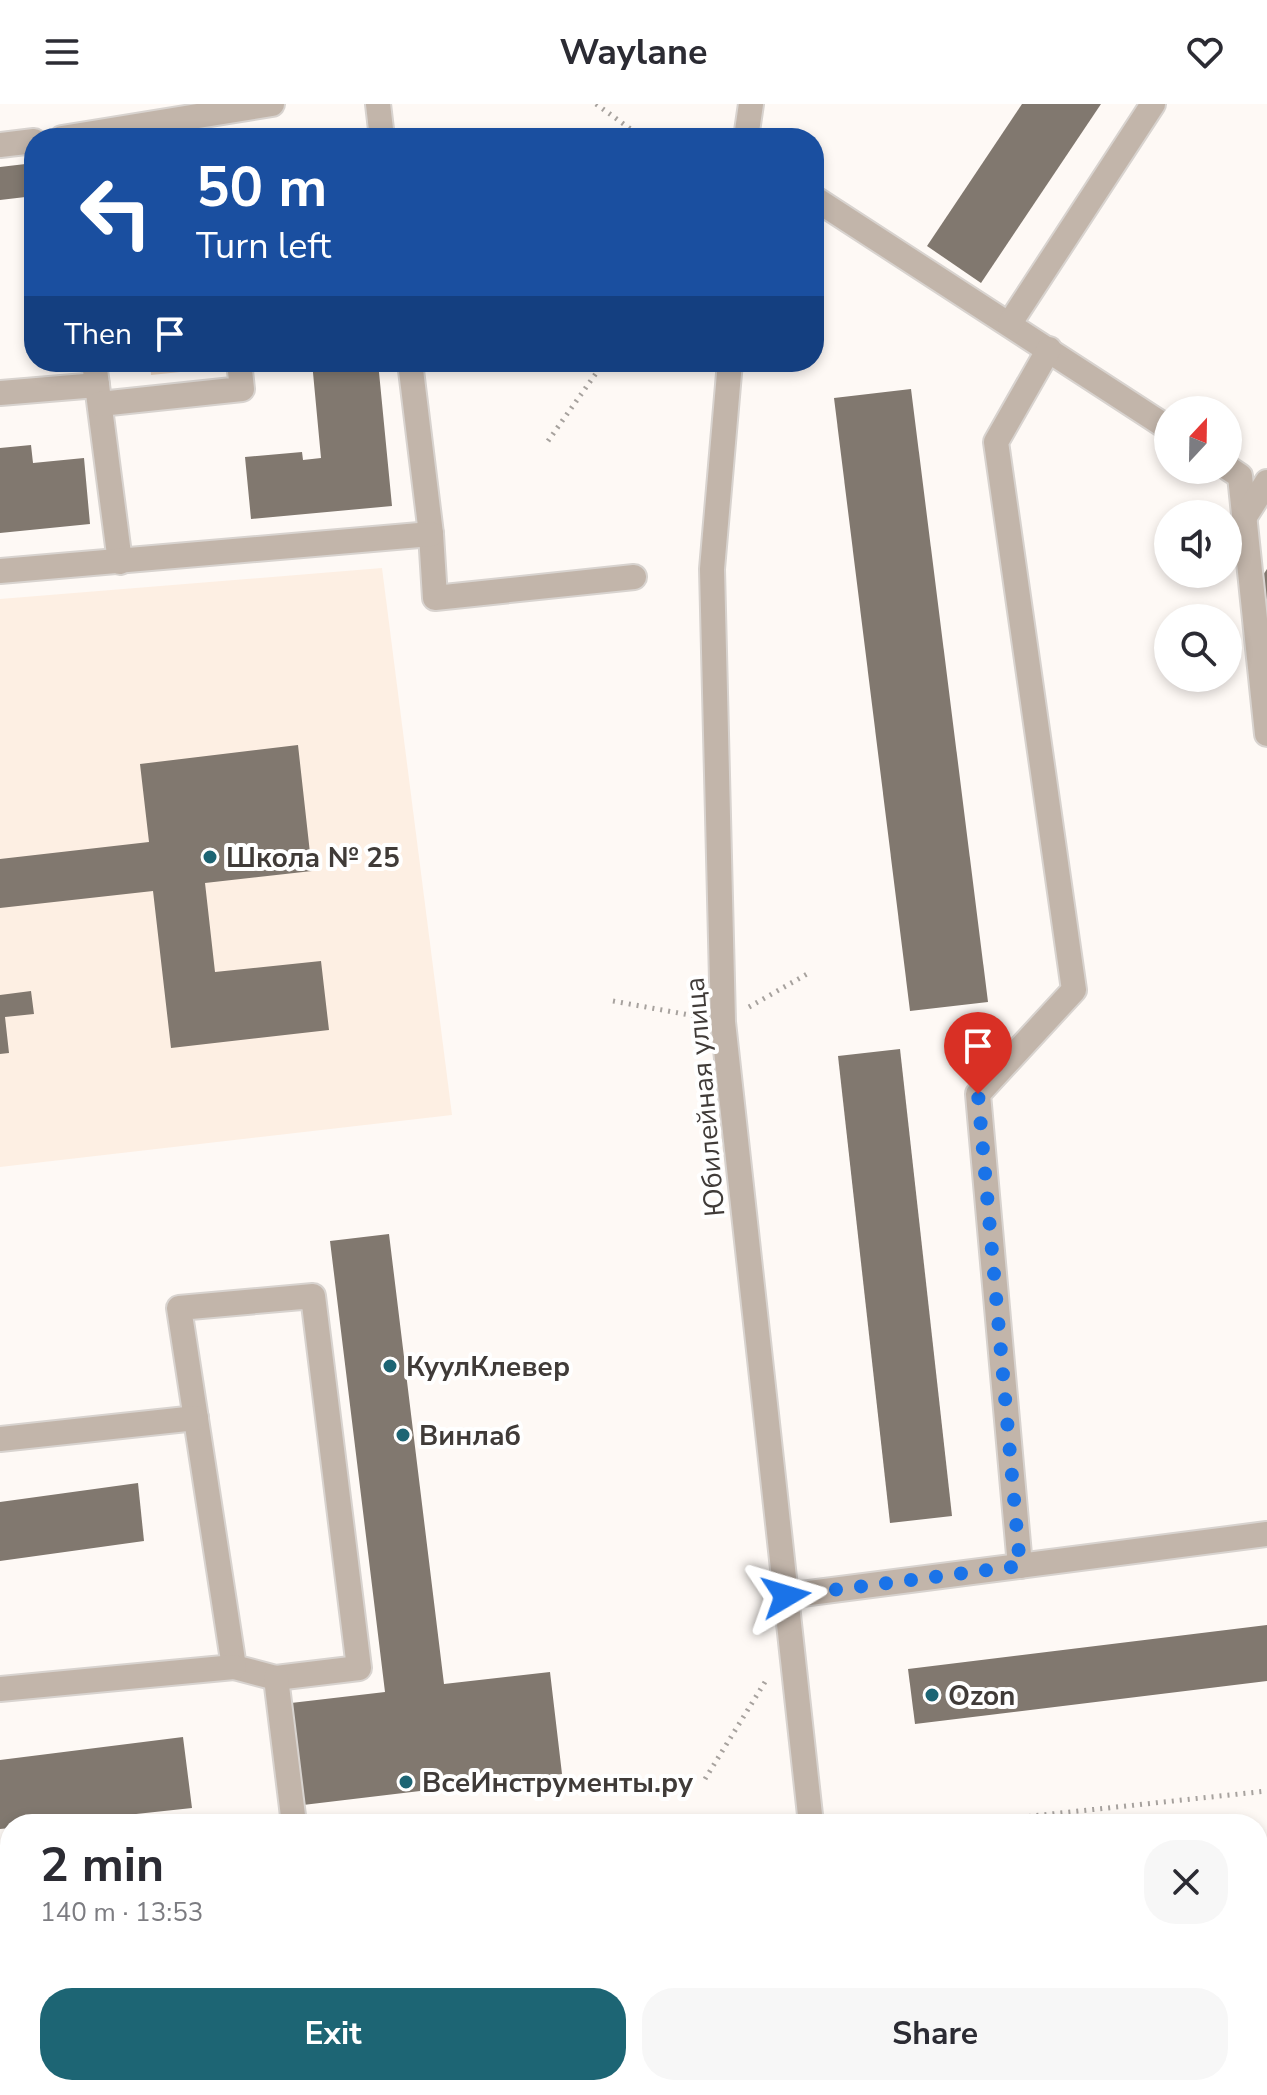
<!DOCTYPE html>
<meta charset="utf-8">
<style>
:root{--surface:#fff;--page:#f7f7f7;--text:#2b2b33;--muted:#7c7c81;--accent:#1d6574}
body{margin:0;font-family:"Nunito Sans",sans-serif;background:var(--page);color:var(--text);height:100vh;display:flex;flex-direction:column;font-size:30px;white-space:nowrap}
*{box-sizing:border-box;margin:0}
p{font-size:26px;color:var(--muted)}
.icon{flex:none;width:44px;height:44px;fill:none;stroke:currentColor;stroke-width:2;stroke-linecap:round;stroke-linejoin:round}
.map{position:relative;flex:1;overflow:hidden}
.side{position:absolute;left:0px;top:1710px;width:1268px;height:282px;display:flex;flex-direction:column;background:var(--surface);border-radius:32px 32px 0 0;box-shadow:0 4px 12px #0003}
.side>*{flex:none}
.hud{position:absolute;left:24px;top:24px;width:800px;height:244px;border-radius:32px;box-shadow:0 4px 12px #0003;background:#1a4fa0;color:#fff;overflow:hidden}
.needle{width:52px;rotate:22deg}
.buttons{position:absolute;left:1154px;top:292px;display:grid;gap:16px}
.buttons a{display:grid;place-items:center;width:88px;height:88px;border-radius:50%;background:var(--surface);box-shadow:0 4px 12px #0003;font-size:40px}
.pin{position:absolute;display:grid;place-items:center;width:68px;height:68px;color:#fff;margin:-82px -34px;border-radius:50% 50% 50% 0;rotate:-45deg;box-shadow:0 0 8px #0007}
.pin .icon{rotate:45deg}
.me{position:absolute;width:88px;margin:-44px;rotate:83deg;stroke-linejoin:round;filter:drop-shadow(0 0 6px #0008)}
.turn{display:flex;align-items:center;gap:28px;height:168px;padding:0 40px;font-size:36px}
.turn .icon{width:104px;height:104px;stroke-width:2.5}
.turn b{display:block;font-size:56px;line-height:68px}
.then{display:flex;align-items:center;height:76px;padding:0 40px;background:#0003;gap:16px;font-size:30px}
.round{display:grid;place-items:center;flex:none;width:84px;height:84px;border-radius:32px;background:var(--page)}
.headline{display:flex;align-items:center;justify-content:space-between;height:136px;padding:0 40px}
h1{font-size:48px;font-weight:700;line-height:60px}
.primary-button{display:flex;gap:16px;margin-top:auto;padding:16px 40px}
.primary-button a{flex:1;height:92px;border-radius:32px;background:var(--accent);color:#fff;font-size:32px;font-weight:700;line-height:92px;text-align:center}
.primary-button a+a{background:var(--page);color:var(--text)}
header{display:flex;justify-content:space-between;align-items:center;height:104px;padding:0 40px;background:var(--surface);font-size:36px;font-weight:700}
.map>svg:first-child{display:block}
</style>
<header><svg class="icon" aria-label="menu" viewBox="0 0 24 24"><path d="M4 6h16M4 12h16M4 18h16"/></svg>Waylane<svg class="icon" aria-label="heart" viewBox="0 0 24 24"><path d="M12 20l-8-8c-3-5 5-10 8-4 3-6 11-1 8 4z"/></svg></header>
<div class="map">
<svg width="1267" height="1991" viewBox="0 0 1267 1991">
<rect width="100%" height="100%" fill="#fef9f5"/>
<path fill="#fdefe3" d="M382,464L452,1011L0,1063V495Z"/>
<g fill="#edd8c6">
<path d="M150,258H219L220,264L151,271Z"/>
<path d="M566,1982H690L691,1991H567Z"/>
</g>
<g fill="#81786f">
<path d="M1022,0H1101L981,179L927,142Z"/>
<path d="M34,59V92L0,96V63Z"/>
<path d="M312,258H378L392,402L251,415L245,353L302,348L303,356L321,354Z"/>
<path d="M911,285L988,898L910,907L834,294Z"/>
<path d="M31,341L33,359L84,354L90,420L0,429V344Z"/>
<path d="M1267,465V521L1241,504Z"/>
<path d="M298,641L312,767L205,779L215,868L321,857L329,926L171,944L153,787L0,804V755L149,738L140,660Z"/>
<path d="M31,887L34,910L5,913L9,949L0,950V891Z"/>
<path d="M900,945L952,1412L890,1419L838,952Z"/>
<path d="M389,1130L444,1580L550,1568L562,1670L303,1701L291,1599L385,1588L330,1137Z"/>
<path d="M138,1379L144,1437L0,1457V1398Z"/>
<path d="M1267,1521V1577L915,1620L908,1565Z"/>
<path d="M183,1633L192,1704L43,1720H10V1724L0,1725V1656Z"/>
<path d="M1267,1914V1991H943L942,1982H1258V1915Z"/>
</g>
<g fill="none" stroke-linecap="round" stroke-linejoin="round">
<defs>
<g id="minor">
<path d="M378,0L382,34"/>
<path d="M62,34L272,0"/>
<path d="M746,34L751,0"/>
<path d="M0,41L34,37"/>
<path d="M814,94L1168,324"/>
<path d="M1010,219L1153,0"/>
<path d="M94,258L120,458"/>
<path d="M410,258L431,430L435,494L634,473"/>
<path d="M730,258L712,465L723,918L811,1720"/>
<path d="M0,289L97,281"/>
<path d="M100,300L242,285L239,258"/>
<path d="M1228,364L1240,372L1267,630"/>
<path d="M1244,414L1267,378"/>
<path d="M0,467L431,430"/>
<path d="M313,1192L359,1564L276,1574L234,1563L179,1204Z"/>
<path d="M0,1335L196,1314"/>
<path d="M1020,1462L978,990L1074,886L996,338L1049,245"/>
<path d="M786,1492L1267,1430"/>
<path d="M276,1574L294,1720"/>
<path d="M0,1585L234,1563"/>
<path d="M1258,1884L1267,1883"/>
<path d="M429,1982V1991"/>
<path d="M708,1982L709,1991"/>
<path d="M777,1982L778,1991"/>
<path d="M856,1982L857,1991"/>
</g>
<g id="major">
<path d="M1258,1754L1267,1753"/>
<path d="M0,1894L10,1893"/>
</g>
</defs>
<use href="#minor" stroke="#d8d3cf" stroke-width="28"/>
<use href="#major" stroke="#d8d3cf" stroke-width="28"/>
<g stroke="#a7a29e" stroke-width="5" stroke-dasharray="2 6" stroke-linecap="butt">
<path d="M596,0L643,34"/>
<path d="M548,337L604,258"/>
<path d="M613,897L695,912"/>
<path d="M749,903L807,870"/>
<path d="M705,1675L765,1578"/>
<path d="M957,1720L1267,1687"/>
<path d="M1258,1810L1267,1809"/>
<path d="M316,1982L317,1991"/>
<path d="M504,1982V1991"/>
<path d="M74,1991L147,1982"/>
</g>
<use href="#minor" stroke="#c2b5aa" stroke-width="24"/>
<use href="#major" stroke="#927b67" stroke-width="24"/>
</g>
<g fill="none" stroke-linecap="round" stroke-linejoin="round">
<path stroke="#1a73e8" stroke-width="14" stroke-dasharray="0 25.2" d="M786,1492L1020,1462L978,990"/>
</g>
<g fill="#1d6574" stroke="#fff" stroke-width="3">
<circle cx="210" cy="753" r="8"/>
<circle cx="390" cy="1262" r="8"/>
<circle cx="403" cy="1331" r="8"/>
<circle cx="932" cy="1591" r="8"/>
<circle cx="406" cy="1678" r="8"/>
</g>
<g text-anchor="middle" stroke-width="8" stroke-linejoin="round" paint-order="stroke">
<g font-size="28" font-weight="bold" fill="#403b38" stroke="#fff" text-anchor="start">
<text x="226" y="763">Школа № 25</text>
<text x="406" y="1272">КуулКлевер</text>
<text x="419" y="1341">Винлаб</text>
<text x="948" y="1601">Ozon</text>
<text x="422" y="1688">ВсеИнструменты.ру</text>
</g>
<g font-size="28" fill="#403b38" stroke="#fff">
<text transform="translate(704 993) rotate(-95)" y="10">Юбилейная улица</text>
</g>
</g>
</svg>
<div class="buttons">
<a><svg class="needle" viewBox="-14 -14 28 28"><path d="M0-13l5 13h-10z" fill="#e53935"/><path d="M0 13l5-13h-10z" fill="#7c7c81"/></svg></a>
<a><svg class="icon" aria-label="sound" viewBox="0 0 24 24"><path d="M4 9h4l5-4v14l-5-4H4zM17 9q2 3 0 6"/></svg></a>
<a><svg class="icon" aria-label="search" viewBox="0 0 24 24"><circle cx="10" cy="10" r="6"/><path d="M15 15l6 6"/></svg></a>
</div>
<div class="pin" style="left:978px;top:990px;background:#d93025"><svg class="icon" aria-label="arrive" viewBox="0 0 24 24"><path d="M6 21V4h12l-3 4 3 4H6"/></svg></div>
<svg class="me" style="left:786px;top:1492px" viewBox="-20 -20 40 40"><path d="M0-17L14 15 0 8-14 15z" fill="#1a73e8" stroke="#fff" stroke-width="4"/></svg>
<div class="hud">
<div class="turn"><svg class="icon" aria-label="left" viewBox="0 0 24 24"><path d="M17 20v-9H6M10 6l-5 5 5 5"/></svg><div><b>50 m</b>Turn left</div></div>
<div class="then">Then<svg class="icon" aria-label="arrive" viewBox="0 0 24 24"><path d="M6 21V4h12l-3 4 3 4H6"/></svg></div>
</div>
<section class="side">
<div class="headline"><div><h1>2 min</h1><p>140 m · 13:53</p></div><a class="round"><svg class="icon" aria-label="close" viewBox="0 0 24 24"><path d="M6 6l12 12M18 6L6 18"/></svg></a></div>
<div class="primary-button"><a>Exit</a><a>Share</a></div>
</section>
</div>
